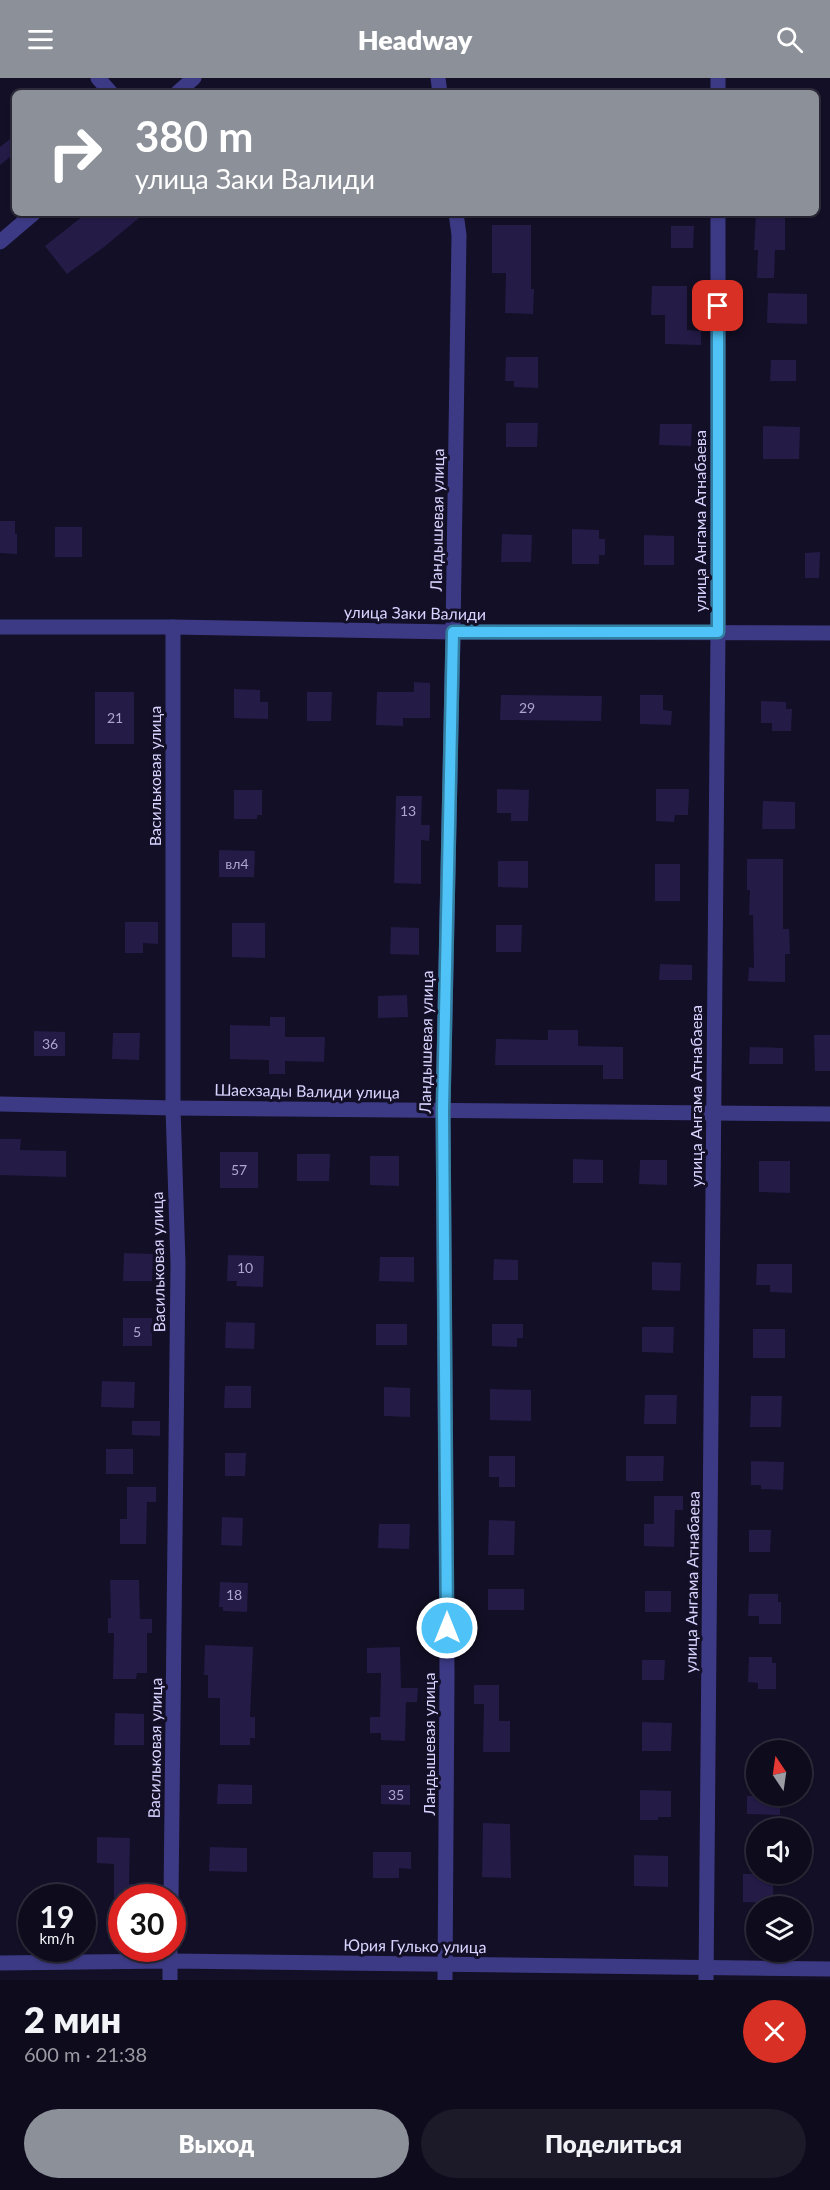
<!DOCTYPE html>
<html lang="ru">
<meta charset="utf-8">
<style>
:root{--surface:#0e0b1c;--page:#1c1929;--text:#f1f3f6;--muted:#9b9ba3;--line:#2e2b3b;--accent:#8c9099}
body{margin:0;font-family:Lato,sans-serif;background:var(--page);color:var(--text);height:100vh;display:flex;flex-direction:column;font-size:22px;white-space:nowrap}
*{box-sizing:border-box;margin:0}
p{font-size:20px;color:var(--muted)}
.icon{flex:none;width:33px;height:33px;fill:none;stroke:currentColor;stroke-width:2;stroke-linecap:round;stroke-linejoin:round}
.map{position:relative;height:1902px;overflow:hidden}
.details{display:flex;flex-direction:column;background:var(--surface);flex:1}
.details>*{flex:none}
.hud{position:absolute;left:12px;top:12px;width:807px;height:126px;border-radius:9px;box-shadow:0 2px 4px #0004,0 0 0 2px var(--line);background:#8c9099;color:#fff;overflow:hidden}
.needle{width:39px;rotate:347deg}
.fabs{position:absolute;left:746px;top:1662px;display:grid;gap:12px}
.fabs a{display:grid;place-items:center;width:66px;height:66px;border-radius:50%;background:var(--surface);box-shadow:0 2px 4px #0004,0 0 0 2px var(--line);font-size:30px}
.speed{position:absolute;left:18px;top:1806px;display:flex;gap:12px;font-size:30px;font-weight:700;text-align:center}
.speed>*{display:grid;place-content:center;width:78px;height:78px;border-radius:50%;background:var(--surface);box-shadow:0 2px 4px #0004,0 0 0 2px var(--line);line-height:1}
.speed small{font-size:15px;font-weight:400}
.speed .limit{border:9px solid #d22;background:#fff;color:#111}
.pin{position:absolute;display:grid;place-items:center;width:51px;height:51px;color:#fff;margin:-26px;border-radius:12px;box-shadow:0 3px 9px #0006}
.me{position:absolute;width:66px;margin:-33px;rotate:0deg;stroke-linejoin:round;filter:drop-shadow(0 0 4px #0008)}
.turn{display:flex;align-items:center;gap:21px;height:126px;padding:0 24px;font-size:27px}
.turn .icon{width:78px;height:78px;stroke-width:2.5}
.turn b{display:block;font-size:42px;line-height:51px}
.round{display:grid;place-items:center;flex:none;width:63px;height:63px;border-radius:32px;background:var(--page)}
.headline{display:flex;align-items:center;justify-content:space-between;height:102px;padding:0 24px}
h1{font-size:36px;font-weight:800;line-height:45px}
.primary-button{display:flex;gap:12px;margin-top:auto;padding:12px 24px}
.primary-button a{flex:1;height:69px;border-radius:36px;background:var(--accent);color:#fff;font-size:24px;font-weight:800;line-height:69px;text-align:center}
.primary-button a+a{background:var(--page);color:var(--text)}
header{display:flex;justify-content:space-between;align-items:center;height:78px;padding:0 24px;background:var(--accent);color:#fff;font-size:27px;font-weight:800}
.map>svg:first-child{display:block}
</style>
<header><svg class="icon" aria-label="menu" viewBox="0 0 24 24"><path d="M4 6h16M4 12h16M4 18h16"/></svg>Headway<svg class="icon" aria-label="search" viewBox="0 0 24 24"><circle cx="10" cy="10" r="6"/><path d="M15 15l6 6"/></svg></header>
<div class="map">
<svg width="830" height="1902" viewBox="0 0 830 1902">
<rect width="100%" height="100%" fill="#130f26"/>
<g fill="#241b47">
<path d="M15,57V75L0,87V69Z"/>
<path d="M87,135H145L104,169L67,196L45,168Z"/>
<path d="M756,135H785V172H775L774,200H757L758,172H754Z"/>
<path d="M492,147H531V211H534L533,236L505,235L506,195H492Z"/>
<path d="M671,148H694L693,170H671Z"/>
<path d="M652,208H687V252L701,253V267L665,266V237H651Z"/>
<path d="M768,215L807,216V246L767,245Z"/>
<path d="M506,279H538V310L514,309V303H505Z"/>
<path d="M771,282H796V303H770Z"/>
<path d="M506,345H538L537,369H506Z"/>
<path d="M660,346H692L691,368L659,367Z"/>
<path d="M763,348L800,349L799,381H763Z"/>
<path d="M0,443H15V456H17V476L0,475Z"/>
<rect x="55" y="449" width="27" height="30"/>
<path d="M572,451L599,452V461H605V477H599V486H572Z"/>
<path d="M502,456L532,457L531,484H501Z"/>
<path d="M644,457L674,458V487H644Z"/>
<path d="M820,474L819,500H805V475Z"/>
<path d="M414,604L430,605V640H403V648L376,647L377,614H414Z"/>
<path d="M234,611L260,612V624H268V641L234,640Z"/>
<rect x="95" y="614" width="39" height="52"/>
<path d="M307,614H332L331,643H307Z"/>
<path d="M501,617L602,618L601,643L500,642Z"/>
<path d="M640,617H663V632L672,633L671,647L640,646Z"/>
<path d="M761,623L786,624V631H792L791,653H772V645H761Z"/>
<path d="M497,711L529,712L528,743H511V735H497Z"/>
<path d="M656,711H689L688,737H675L674,744L656,743Z"/>
<path d="M234,712H262V737H257V741H234Z"/>
<path d="M396,718H422L421,747H430L429,763L421,762V806L394,805Z"/>
<path d="M763,723L795,724V751H762Z"/>
<path d="M219,772L255,773L254,799H219Z"/>
<path d="M747,781H783V851H789L790,876H785V904L748,903L749,889L754,890L753,837H749L750,812H747Z"/>
<path d="M498,783H528V810L498,809Z"/>
<rect x="655" y="786" width="25" height="37"/>
<path d="M125,844H158V866L143,865V875H125Z"/>
<path d="M232,845H265V880L232,879Z"/>
<path d="M496,847H522L521,874H496Z"/>
<path d="M391,849L419,850V877L390,876Z"/>
<path d="M660,886L692,887V902H659Z"/>
<path d="M407,917L408,939L378,940V918Z"/>
<path d="M270,939H285V959H325L324,984L285,983V996H269V982L230,981V947L270,948Z"/>
<path d="M548,952H578V968L623,969V1001H603V987H495L496,961L548,962Z"/>
<path d="M34,953L65,954V978H34Z"/>
<path d="M113,955H140L139,982L112,981Z"/>
<path d="M814,957H830V993H815Z"/>
<path d="M750,969L783,970V986H749Z"/>
<path d="M0,1061H21L20,1072L66,1073V1099L0,1097Z"/>
<rect x="220" y="1074" width="38" height="36"/>
<path d="M297,1076H330L329,1103H297Z"/>
<path d="M370,1078H399V1108L370,1107Z"/>
<path d="M573,1081L603,1082V1105H573Z"/>
<path d="M640,1082H667V1107L639,1106Z"/>
<path d="M759,1083H790V1115L759,1114Z"/>
<path d="M124,1175L153,1176L152,1203H123Z"/>
<path d="M228,1177L264,1178L263,1209L236,1208L237,1203H227Z"/>
<path d="M380,1179H414V1204L379,1203Z"/>
<path d="M494,1181L518,1182V1202H493Z"/>
<path d="M652,1184L681,1185L680,1213L652,1212Z"/>
<path d="M757,1186H792V1215L770,1214V1207H756Z"/>
<rect x="123" y="1240" width="29" height="28"/>
<path d="M226,1244L255,1245L254,1271L225,1270Z"/>
<rect x="376" y="1246" width="31" height="21"/>
<path d="M492,1246H523V1260H517V1269L492,1268Z"/>
<path d="M642,1249H674L673,1275L642,1274Z"/>
<rect x="753" y="1251" width="32" height="29"/>
<path d="M102,1303L135,1304L134,1330L101,1329Z"/>
<path d="M225,1308H251V1330H224Z"/>
<path d="M384,1309L410,1310V1339L384,1338Z"/>
<path d="M490,1311L531,1312V1343L490,1342Z"/>
<path d="M645,1317H677L676,1346H644Z"/>
<path d="M751,1318H782L781,1349H750Z"/>
<path d="M132,1343H160V1358L132,1357Z"/>
<rect x="106" y="1371" width="27" height="25"/>
<path d="M225,1375H246L245,1398H225Z"/>
<path d="M489,1378H515V1409H499V1399H489Z"/>
<path d="M626,1378H664L663,1403H626Z"/>
<path d="M751,1383L784,1384L783,1412L761,1411V1407H751Z"/>
<path d="M127,1409H156V1424H147L146,1466H120V1441H127Z"/>
<path d="M654,1418H683V1432H675L674,1469L644,1468V1446H654Z"/>
<path d="M222,1439L243,1440L242,1468L221,1467Z"/>
<path d="M489,1442L515,1443L514,1477H488Z"/>
<path d="M379,1446H410L409,1471L378,1470Z"/>
<path d="M749,1452H771L770,1474H749Z"/>
<path d="M110,1502H139L140,1541H152V1555H147V1595H137L136,1601H113L114,1555H108V1540H111Z"/>
<path d="M220,1504L248,1505L247,1534L223,1533V1529H219Z"/>
<rect x="488" y="1511" width="36" height="21"/>
<rect x="645" y="1513" width="26" height="21"/>
<path d="M749,1516H778V1524H781V1546H759V1538H748Z"/>
<path d="M205,1567L253,1569L250,1639H255V1660H250V1667H220V1620H208V1597H204Z"/>
<path d="M400,1569L401,1610H418L417,1624H406L405,1663L381,1662V1655H370V1639H380L381,1595H367V1570Z"/>
<path d="M749,1579H772V1585H776V1611H758V1605L748,1604Z"/>
<path d="M642,1582H665L664,1602H642Z"/>
<path d="M474,1607H499V1643H510V1674H483L484,1626H474Z"/>
<path d="M115,1635L144,1636V1667H114Z"/>
<path d="M642,1644L672,1645L671,1673H642Z"/>
<path d="M218,1706L252,1707V1726H217Z"/>
<path d="M381,1707H410V1727L381,1726Z"/>
<path d="M640,1712L671,1713V1739H658V1742H640Z"/>
<path d="M747,1718H780V1737L747,1736Z"/>
<path d="M483,1745L510,1746L511,1800L482,1799Z"/>
<path d="M97,1759L130,1760L129,1806L161,1807V1820H114V1786L97,1785Z"/>
<path d="M210,1769L247,1770V1794L209,1793Z"/>
<path d="M373,1774H411V1791L399,1790V1800H373Z"/>
<path d="M634,1777L668,1778V1809L634,1808Z"/>
<path d="M743,1796H773V1825L743,1824Z"/>
</g>
<g fill="none" stroke-linecap="round" stroke-linejoin="round">
<g stroke="#3d3a85" stroke-width="15">
<path d="M98,0L111,15"/>
<path d="M438,0L440,15"/>
<path d="M177,15L194,0"/>
<path d="M718,15V0"/>
<path d="M0,164L34,135"/>
<path d="M0,549H173L453,554L830,555"/>
<path d="M0,1026L173,1030L830,1036"/>
<path d="M171,1820L178,1186L173,1030V549"/>
<path d="M0,1885L170,1883L830,1891"/>
<path d="M170,1902V1870"/>
<path d="M445,1902L447,1597L443,1032L453,554L459,157L456,135"/>
<path d="M706,1902L718,554V135"/>
</g>
</g>
<g fill="none" stroke-linecap="round" stroke-linejoin="round">
<defs>
<path id="route" d="M447,1550L443,1032L453,554H718V228"/>
</defs>
<use href="#route" stroke="#337fa1" stroke-width="15"/>
<use href="#route" stroke="#4fc3f7" stroke-width="10"/>
</g>
<g text-anchor="middle" stroke-width="6" stroke-linejoin="round" paint-order="stroke">
<g font-size="14" fill="#aca6d1">
<text x="527" y="635">29</text>
<text x="115" y="645">21</text>
<text x="408" y="738">13</text>
<text x="237" y="791">вл4</text>
<text x="50" y="971">36</text>
<text x="239" y="1097">57</text>
<text x="245" y="1195">10</text>
<text x="137" y="1259">5</text>
<text x="234" y="1522">18</text>
<text x="396" y="1722">35</text>
</g>
<g font-size="16" fill="#d9d4ff" stroke="#130f26">
<text transform="translate(437 442) rotate(-89)" y="6">Ландышевая улица</text>
<text transform="translate(700 443) rotate(-90)" y="6">улица Ангама Атнабаева</text>
<text transform="translate(415 535) rotate(1)" y="6">улица Заки Валиди</text>
<text transform="translate(155 698) rotate(-90)" y="6">Васильковая улица</text>
<text transform="translate(426 964) rotate(-89)" y="6">Ландышевая улица</text>
<text transform="translate(307 1013) rotate(1)" y="6">Шаехзады Валиди улица</text>
<text transform="translate(696 1018) rotate(-90)" y="6">улица Ангама Атнабаева</text>
<text transform="translate(158 1184) rotate(-91)" y="6">Васильковая улица</text>
<text transform="translate(692 1504) rotate(-89)" y="6">улица Ангама Атнабаева</text>
<text transform="translate(429 1666) rotate(-90)" y="6">Ландышевая улица</text>
<text transform="translate(155 1670) rotate(-89)" y="6">Васильковая улица</text>
<text transform="translate(415 1868) rotate(1)" y="6">Юрия Гулько улица</text>
</g>
</g>
</svg>
<div class="fabs">
<a><svg class="needle" viewBox="-14 -14 28 28"><path d="M0-13l5 13h-10z" fill="#e53935"/><path d="M0 13l5-13h-10z" fill="#9b9ba3"/></svg></a>
<a><svg class="icon" aria-label="sound" viewBox="0 0 24 24"><path d="M4 9h4l5-4v14l-5-4H4zM17 9q2 3 0 6"/></svg></a>
<a><svg class="icon" aria-label="layers" viewBox="0 0 24 24"><path d="M12 4l9 5-9 5-9-5zM3 14l9 5 9-5"/></svg></a>
</div>
<div class="speed"><div>19<small>km/h</small></div><div class="limit">30</div></div>
<div class="pin" style="left:718px;top:228px;background:#d93025"><svg class="icon" aria-label="arrive" viewBox="0 0 24 24"><path d="M6 21V4h12l-3 4 3 4H6"/></svg></div>
<svg class="me" style="left:447px;top:1550px" viewBox="-20 -20 40 40"><circle r="17" fill="#4fc3f7" stroke="#fff" stroke-width="3"/><path d="M0-11L8 9 0 5-8 9z" fill="#fff"/></svg>
<div class="hud">
<div class="turn"><svg class="icon" aria-label="right" viewBox="0 0 24 24"><path d="M7 20v-9h11M14 6l5 5-5 5"/></svg><div><b>380 m</b>улица Заки Валиди</div></div>
</div>
</div>
<section class="details">
<div class="headline"><div><h1>2 мин</h1><p>600 m · 21:38</p></div><a class="round" style="background:#d93025;color:#fff"><svg class="icon" aria-label="close" viewBox="0 0 24 24"><path d="M6 6l12 12M18 6L6 18"/></svg></a></div>
<div class="primary-button"><a>Выход</a><a>Поделиться</a></div>
</section>
